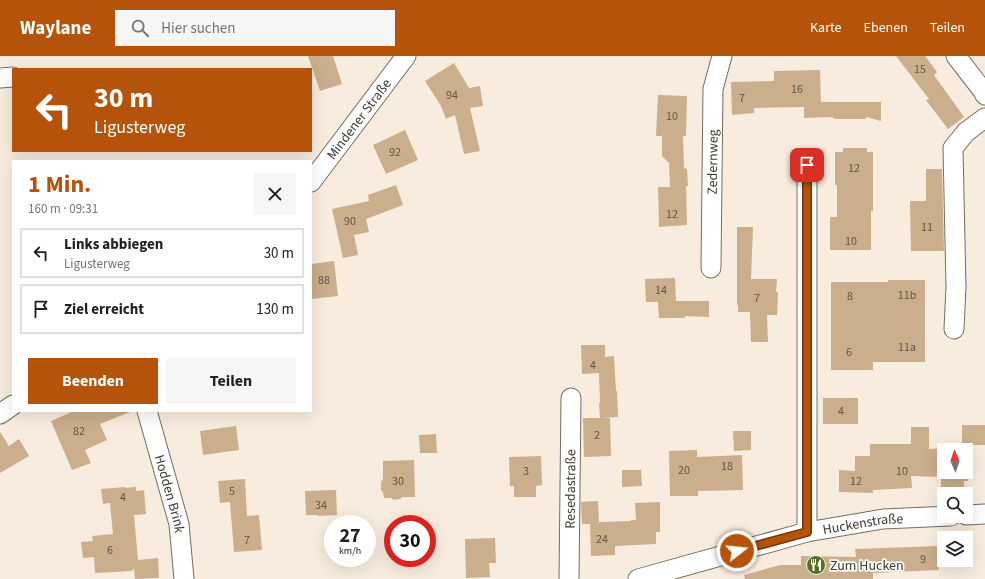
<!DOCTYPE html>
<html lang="de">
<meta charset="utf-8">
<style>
:root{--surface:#fff;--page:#f6f6f6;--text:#202124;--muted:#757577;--line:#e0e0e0;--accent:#b45309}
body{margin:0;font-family:"Source Sans 3",sans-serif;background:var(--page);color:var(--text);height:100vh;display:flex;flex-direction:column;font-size:15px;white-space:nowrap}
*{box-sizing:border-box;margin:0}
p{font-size:13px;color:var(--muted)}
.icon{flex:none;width:22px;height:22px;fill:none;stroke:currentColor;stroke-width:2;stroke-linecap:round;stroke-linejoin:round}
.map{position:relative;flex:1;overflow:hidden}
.drawer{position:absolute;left:12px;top:104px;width:300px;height:252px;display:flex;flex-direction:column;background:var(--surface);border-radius:0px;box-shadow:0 4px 16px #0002}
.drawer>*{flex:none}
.banner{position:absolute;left:12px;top:12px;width:300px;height:84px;border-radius:0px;box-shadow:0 4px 16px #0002;background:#b45309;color:#fff;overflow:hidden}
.needle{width:26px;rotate:357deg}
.controls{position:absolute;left:937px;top:387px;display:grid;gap:8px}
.controls a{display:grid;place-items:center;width:36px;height:36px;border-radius:0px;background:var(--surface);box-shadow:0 4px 16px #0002;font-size:20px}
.speed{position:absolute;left:324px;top:459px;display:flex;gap:8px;font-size:20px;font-weight:700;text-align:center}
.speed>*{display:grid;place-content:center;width:52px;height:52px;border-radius:50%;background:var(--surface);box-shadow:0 4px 16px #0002;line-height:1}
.speed small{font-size:10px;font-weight:400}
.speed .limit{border:6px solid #d22;background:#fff;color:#111}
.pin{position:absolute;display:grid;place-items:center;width:34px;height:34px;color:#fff;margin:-17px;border-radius:8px;box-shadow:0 2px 6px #0006}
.me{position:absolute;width:44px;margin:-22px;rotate:74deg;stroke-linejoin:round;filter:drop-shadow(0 0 3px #0008)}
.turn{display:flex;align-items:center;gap:14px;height:84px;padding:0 16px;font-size:18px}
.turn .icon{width:52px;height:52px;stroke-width:2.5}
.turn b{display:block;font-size:28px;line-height:34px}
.round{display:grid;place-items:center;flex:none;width:42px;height:42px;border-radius:0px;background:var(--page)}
.summary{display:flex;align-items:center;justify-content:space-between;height:68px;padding:0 16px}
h1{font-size:24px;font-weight:700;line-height:30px;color:var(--accent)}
.button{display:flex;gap:8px;margin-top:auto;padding:8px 16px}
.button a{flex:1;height:46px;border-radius:0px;background:var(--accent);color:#fff;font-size:16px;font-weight:700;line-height:46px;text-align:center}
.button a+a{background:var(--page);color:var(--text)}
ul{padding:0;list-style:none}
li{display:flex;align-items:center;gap:12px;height:50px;margin:0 8px 6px;padding:0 8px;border:2px solid var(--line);border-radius:0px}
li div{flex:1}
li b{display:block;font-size:15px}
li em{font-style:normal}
header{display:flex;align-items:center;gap:24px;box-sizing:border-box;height:56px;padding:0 20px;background:var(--accent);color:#fff}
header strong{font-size:19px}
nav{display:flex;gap:22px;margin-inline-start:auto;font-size:14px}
.search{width:280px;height:36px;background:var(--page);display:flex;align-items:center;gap:10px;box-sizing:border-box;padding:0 14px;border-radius:0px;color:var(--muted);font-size:15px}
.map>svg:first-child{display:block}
</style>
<header>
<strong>Waylane</strong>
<div class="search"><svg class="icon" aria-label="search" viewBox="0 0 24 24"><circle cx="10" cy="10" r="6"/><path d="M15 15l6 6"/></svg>Hier suchen</div>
<nav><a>Karte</a><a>Ebenen</a><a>Teilen</a></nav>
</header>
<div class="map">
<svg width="985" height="523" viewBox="0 0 985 523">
<rect width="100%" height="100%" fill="#f8ecde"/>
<g fill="#cbae8b" fill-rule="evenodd">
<path d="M308,0H333L342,28L320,35Z"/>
<path d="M896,0H925L937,16L934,19L964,61L948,73L926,44L929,43Z"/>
<path d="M454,7L469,32L480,30L483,50L470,52L480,95L464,98L455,59L446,63L441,50L425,25Z"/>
<path d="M820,14L821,46H881V65L866,61V63H835L832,61L804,62V51L754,52V57L732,59L731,26L774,25V15Z"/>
<path d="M658,39L687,40L686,80H683L684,112L687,113L688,130H686L687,169L659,171L658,131H670L669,107L662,100V80H656Z"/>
<path d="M405,74L418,104L386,118L373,89Z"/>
<path d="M843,92H867V96H873V155H871V194H830V161H837V129H835V96H843Z"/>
<path d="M926,113H942L944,195H911L910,145H926Z"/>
<path d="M396,129L403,149L366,163L369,176L354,179L358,199L343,202L332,153L369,145L368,139Z"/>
<path d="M737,171H753L751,223H777L776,236H778L777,259H767L768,286H751L750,256H738V249H737Z"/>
<path d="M334,205L338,240L311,243V208Z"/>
<path d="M675,222L676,245H709V261L685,260V262H659L658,246H646L645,223Z"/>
<path d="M888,224H925V306H873V314H831V226H888Z"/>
<path d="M581,289H605V301L614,300L616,335H617L618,361L600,362L599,347H600L599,317L582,318Z"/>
<rect x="823" y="342" width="35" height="26"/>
<path d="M74,355H130V356L100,368L107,384L85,394L91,407L72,414L51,365Z"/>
<path d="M583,362H610L611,400L584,401Z"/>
<rect x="962" y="369" width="23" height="20"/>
<path d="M236,370L239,394L203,399L200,375Z"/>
<path d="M911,371H929V393L967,391L968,425H964V431H941V421L911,420L912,432L873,434V437L839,436V414L855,415V400H870V388H911ZM944,394H966V416H944Z"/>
<path d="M733,375H751V394L734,395Z"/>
<path d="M0,376L9,390L19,383L29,400L0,417Z"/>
<path d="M436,378L437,397H420L419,379Z"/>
<path d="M697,394V401L742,399L743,434L698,435V440H670L669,395Z"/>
<path d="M541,400L542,429L536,430V441H514V430H510L509,401Z"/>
<path d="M414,404L415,441H402L400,443L394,444L391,442H384L383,436L381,434V426L383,423V405Z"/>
<path d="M622,414H641L642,430L622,431Z"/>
<path d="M245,423L247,460L259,459L262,494L234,496L230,446L220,447L218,425Z"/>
<path d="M125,431V432L136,431V435L144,434L146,458L134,459L138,504L158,502L159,522L135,523L134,513L131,515L95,517L94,501L83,502L81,486L93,485L92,480L113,478L110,447L103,448L101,433Z"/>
<path d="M336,434L337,459L318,460V459H306L305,435Z"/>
<path d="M598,445L599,466L631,465V464H636L635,447L660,446V476H656V488L615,490V499L591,500L590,468H582L581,446Z"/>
<path d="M495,482L496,507H489L490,521L466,522L465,483Z"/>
<path d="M938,490L939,514L873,517V523H745L744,519L780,509H801V500L856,501L855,493Z"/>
</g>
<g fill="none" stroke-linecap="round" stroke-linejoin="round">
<defs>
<g id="minor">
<path d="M956,0L983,35L985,39"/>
<path d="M0,22L13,21"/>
<path id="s1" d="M311,126L406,0"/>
<path id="s2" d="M711,212L713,33L722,0"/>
<path d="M954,273L956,231L953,92L966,76L985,62"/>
<path id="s3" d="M147,355L179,468L184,523"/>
<path d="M0,358L13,349"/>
<path d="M966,459L985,458"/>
<path d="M807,476V109"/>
<path id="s4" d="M569,523L571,342"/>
<path id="s5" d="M638,523L807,476L883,463L951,460"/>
</g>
</defs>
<use href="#minor" stroke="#766c60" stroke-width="21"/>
<use href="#minor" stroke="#fff" stroke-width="19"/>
</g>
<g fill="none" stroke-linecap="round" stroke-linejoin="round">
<defs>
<path id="route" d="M737,495L807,476V109"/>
</defs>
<use href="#route" stroke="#753606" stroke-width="10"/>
<use href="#route" stroke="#b45309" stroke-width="7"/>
</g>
<defs>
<symbol id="restaurant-disc" viewBox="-11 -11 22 22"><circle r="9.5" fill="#567023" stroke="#fff"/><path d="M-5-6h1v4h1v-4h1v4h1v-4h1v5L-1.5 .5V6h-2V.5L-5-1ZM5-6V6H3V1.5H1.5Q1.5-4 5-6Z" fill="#fff"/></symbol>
</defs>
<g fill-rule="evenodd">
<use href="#restaurant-disc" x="805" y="498" width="22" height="22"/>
</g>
<g text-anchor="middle" stroke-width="3.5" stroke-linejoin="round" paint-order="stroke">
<g font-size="12" fill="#605649">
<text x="920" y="17">15</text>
<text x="797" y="37">16</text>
<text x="452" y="43">94</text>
<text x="742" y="46">7</text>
<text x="672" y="64">10</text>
<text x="395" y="100">92</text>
<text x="854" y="116">12</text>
<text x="672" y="162">12</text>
<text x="350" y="169">90</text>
<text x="927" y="175">11</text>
<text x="851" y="189">10</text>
<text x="324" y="228">88</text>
<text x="661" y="238">14</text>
<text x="907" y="243">11b</text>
<text x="850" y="244">8</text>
<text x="757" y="246">7</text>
<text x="907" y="295">11a</text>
<text x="849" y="300">6</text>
<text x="593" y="313">4</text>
<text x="841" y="359">4</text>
<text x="79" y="379">82</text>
<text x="597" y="383">2</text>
<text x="727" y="414">18</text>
<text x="684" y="418">20</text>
<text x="526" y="419">3</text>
<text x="902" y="419">10</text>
<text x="398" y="429">30</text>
<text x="856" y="429">12</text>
<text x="232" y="439">5</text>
<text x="123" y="445">4</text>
<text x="321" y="453">34</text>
<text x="602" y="487">24</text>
<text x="247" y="488">7</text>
<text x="110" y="498">6</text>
<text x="923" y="507">9</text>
</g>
<g font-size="14" fill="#3d3933" stroke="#fff">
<text dy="5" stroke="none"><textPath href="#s1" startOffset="79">Mindener Straße</textPath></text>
<text dy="5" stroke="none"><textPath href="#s2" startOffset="106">Zedernweg</textPath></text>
<text dy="5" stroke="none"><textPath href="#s4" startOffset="90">Resedastraße</textPath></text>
<text dy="5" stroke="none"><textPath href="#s3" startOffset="86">Hodden Brink</textPath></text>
<text dy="5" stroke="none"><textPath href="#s5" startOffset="232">Huckenstraße</textPath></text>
</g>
<g font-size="14" fill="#3d3933" stroke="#fff" text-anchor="start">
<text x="830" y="514">Zum Hucken</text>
</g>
</g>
</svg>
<div class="controls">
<a><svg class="needle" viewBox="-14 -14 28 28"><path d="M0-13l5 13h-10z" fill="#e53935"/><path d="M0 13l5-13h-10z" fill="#757577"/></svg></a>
<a><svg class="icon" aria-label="search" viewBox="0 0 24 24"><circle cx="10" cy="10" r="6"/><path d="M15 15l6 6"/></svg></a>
<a><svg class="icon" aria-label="layers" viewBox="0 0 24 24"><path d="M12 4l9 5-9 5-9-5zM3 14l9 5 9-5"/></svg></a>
</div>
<div class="speed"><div>27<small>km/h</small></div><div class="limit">30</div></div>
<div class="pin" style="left:807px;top:109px;background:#d93025"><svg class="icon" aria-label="arrive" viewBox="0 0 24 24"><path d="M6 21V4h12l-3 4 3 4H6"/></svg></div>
<svg class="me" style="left:737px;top:495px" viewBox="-20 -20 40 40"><circle r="17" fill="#b45309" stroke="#fff" stroke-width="3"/><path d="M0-11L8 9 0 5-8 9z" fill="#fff"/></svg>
<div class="banner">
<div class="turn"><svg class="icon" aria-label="left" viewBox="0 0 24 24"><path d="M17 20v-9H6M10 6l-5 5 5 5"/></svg><div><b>30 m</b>Ligusterweg</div></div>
</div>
<section class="drawer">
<div class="summary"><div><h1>1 Min.</h1><p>160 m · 09:31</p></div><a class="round"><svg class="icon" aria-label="close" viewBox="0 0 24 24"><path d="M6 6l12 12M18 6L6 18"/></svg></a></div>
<ul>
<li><svg class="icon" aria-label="left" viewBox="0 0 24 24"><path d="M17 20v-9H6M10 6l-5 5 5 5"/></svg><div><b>Links abbiegen</b><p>Ligusterweg</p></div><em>30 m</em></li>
<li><svg class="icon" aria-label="arrive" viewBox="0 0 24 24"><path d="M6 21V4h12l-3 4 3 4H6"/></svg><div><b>Ziel erreicht</b></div><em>130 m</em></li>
</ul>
<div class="button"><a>Beenden</a><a>Teilen</a></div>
</section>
</div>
